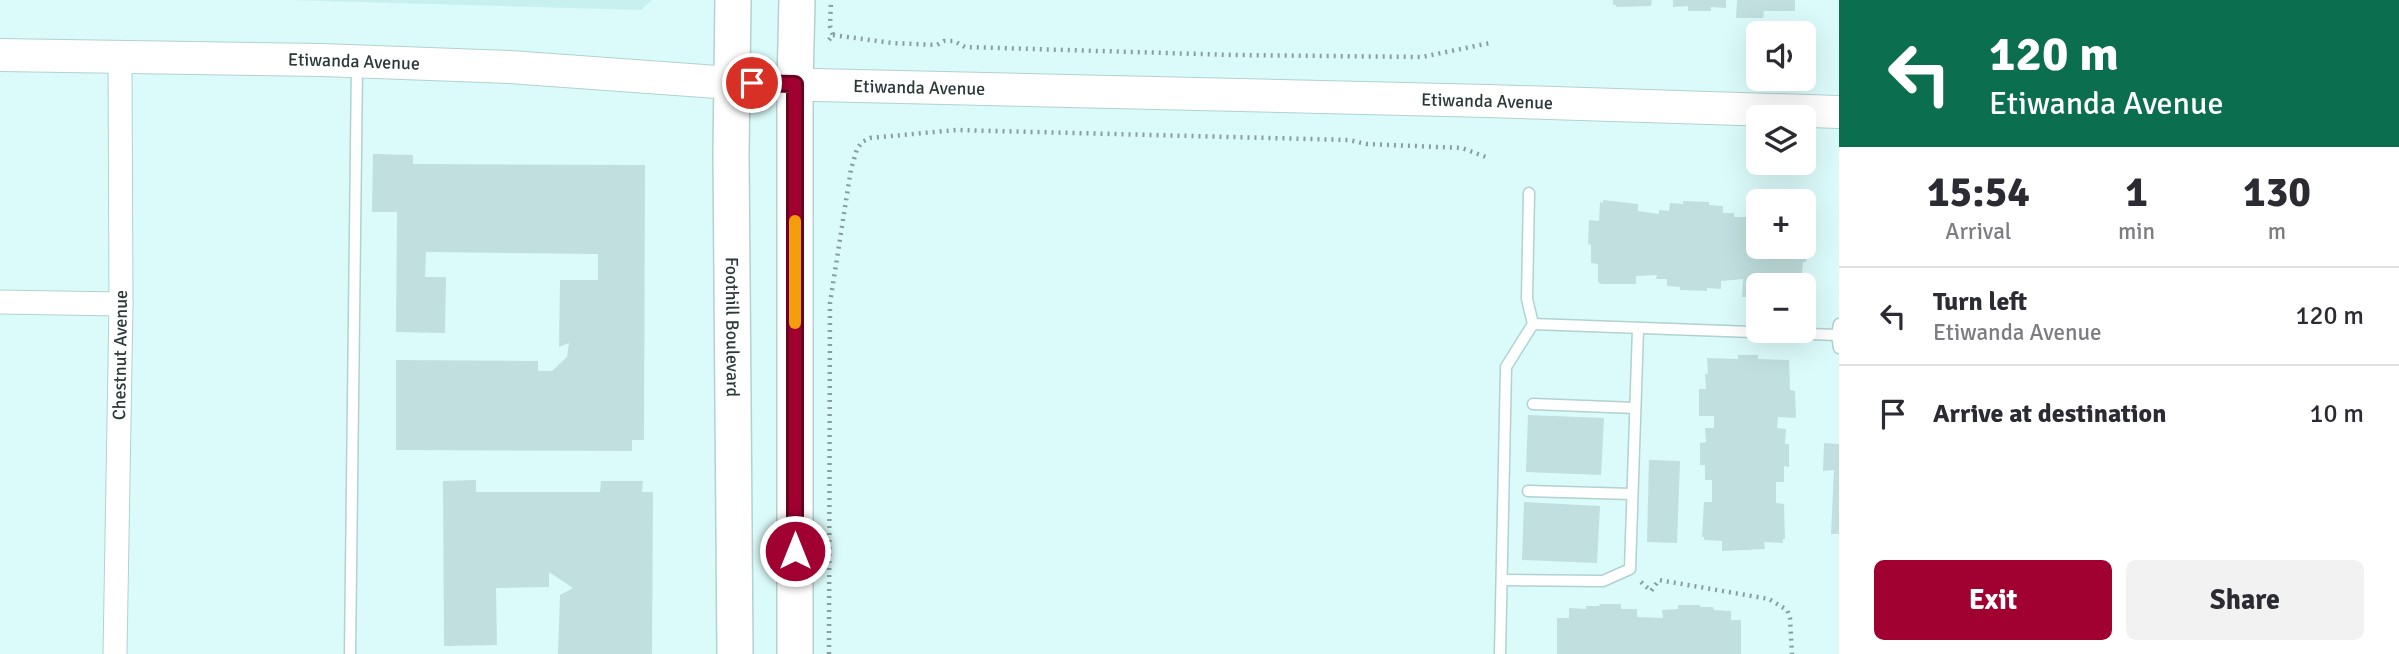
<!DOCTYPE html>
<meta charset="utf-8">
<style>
:root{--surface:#fff;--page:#f2f2f3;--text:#2b2b33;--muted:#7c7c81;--line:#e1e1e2;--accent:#a10131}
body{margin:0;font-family:Signika,sans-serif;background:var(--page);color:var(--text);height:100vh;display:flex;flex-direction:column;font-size:26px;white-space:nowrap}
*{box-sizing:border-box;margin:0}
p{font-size:23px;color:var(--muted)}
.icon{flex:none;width:38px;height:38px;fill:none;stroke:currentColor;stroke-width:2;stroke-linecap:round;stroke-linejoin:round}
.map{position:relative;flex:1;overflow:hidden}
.drawer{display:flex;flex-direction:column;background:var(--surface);width:560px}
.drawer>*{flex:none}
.guide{background:#0b6e4f;color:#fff;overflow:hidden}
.buttons{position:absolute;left:1746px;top:21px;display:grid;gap:14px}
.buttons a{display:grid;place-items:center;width:70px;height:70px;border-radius:10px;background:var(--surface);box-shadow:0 7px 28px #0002;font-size:35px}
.pin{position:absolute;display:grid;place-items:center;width:60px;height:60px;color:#fff;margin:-30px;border:4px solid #fff;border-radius:50%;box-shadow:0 2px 7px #0007}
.me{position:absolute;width:77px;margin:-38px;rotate:0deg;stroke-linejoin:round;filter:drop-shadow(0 0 5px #0008)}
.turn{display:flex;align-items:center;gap:24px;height:147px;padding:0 35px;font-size:32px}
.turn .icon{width:91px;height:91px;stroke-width:2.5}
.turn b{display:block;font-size:49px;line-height:60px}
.eta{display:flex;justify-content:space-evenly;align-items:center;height:119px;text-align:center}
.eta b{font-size:42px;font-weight:700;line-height:49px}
.action{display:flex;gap:14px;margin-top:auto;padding:14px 35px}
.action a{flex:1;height:80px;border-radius:10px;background:var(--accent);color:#fff;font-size:28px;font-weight:700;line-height:80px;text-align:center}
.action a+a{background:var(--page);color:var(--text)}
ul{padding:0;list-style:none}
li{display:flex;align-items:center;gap:21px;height:98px;padding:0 35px;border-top:2px solid var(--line)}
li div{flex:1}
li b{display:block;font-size:26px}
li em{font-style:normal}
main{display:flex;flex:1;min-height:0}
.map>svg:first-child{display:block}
</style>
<main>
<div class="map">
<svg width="1839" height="654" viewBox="0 0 1839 654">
<rect width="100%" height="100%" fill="#dbfbfa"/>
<path fill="#c7f0ef" d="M290,0H652L641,10Z"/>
<g fill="#c0dfde">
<path d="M1613,0H1652L1651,6L1616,7V5H1613Z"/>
<path d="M1673,0H1726V8L1711,7V11H1688V6L1673,7Z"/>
<path d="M1737,0H1795V11H1764L1763,18H1736Z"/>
<path d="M373,154L413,155V164L645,165L644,440H632V451L396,450V360L538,361V371H552L567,357L569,343L559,347L560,280H598V254L426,252L425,277H446L445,333L396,332L397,212H372Z"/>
<path d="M1603,200L1638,204V211L1659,214V210L1669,211L1670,203L1683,204V201L1709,202V205L1723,206V213H1734V217H1746V200L1759,201V247H1804V240H1808L1806,262H1803L1801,285H1759V298L1742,297L1743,279L1721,281V289L1707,288V291L1680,290V287L1667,286V279H1656L1657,275L1636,276V284H1601L1598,282V264L1591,263V245L1588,244L1589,220L1599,221L1600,202L1603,203Z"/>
<path d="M1738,355H1758V359L1789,360L1790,390L1795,391L1796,418L1778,417L1777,428L1786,429L1785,444H1789V467L1784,466V482H1776V503L1784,504L1785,539H1783V543L1764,542L1765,549L1722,551V541L1704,540V537H1702L1704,502H1712V480H1705V465H1700V443L1706,442L1705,428H1714V416H1699V389H1706L1705,374H1708L1707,358L1738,359Z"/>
<path d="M1528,415L1604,418L1601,475L1526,472Z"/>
<path d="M1824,443L1839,444V534H1831L1834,470L1823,471Z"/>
<path d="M1649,460L1680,461L1677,543L1647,542Z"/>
<path d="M476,480V492H600L601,481H643L642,492H653L652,654H558L560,595L573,588L549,572V587L496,588L497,645L444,646L443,481Z"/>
<path d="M1524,502L1600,506L1597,563L1522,560Z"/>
<path d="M1600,604H1621V609H1637V617L1663,618L1662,610L1678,609V605H1700V607H1713L1714,610L1731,611V620H1741V654H1557V618H1569V608L1586,609V606H1599Z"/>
</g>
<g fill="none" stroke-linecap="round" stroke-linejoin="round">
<defs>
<g id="lane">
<path d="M1533,324L1837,335"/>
<path d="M1839,324L1837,335L1839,348"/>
<path d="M1533,404L1635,408"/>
<path d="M1528,491L1632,494"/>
<path d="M1502,580L1603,581L1630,569L1638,329"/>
<path d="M350,654L357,65"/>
<path d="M1500,654L1506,367L1533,324L1527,299L1529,193"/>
</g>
<g id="street">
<path d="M0,302L121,304"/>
<path id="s1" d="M115,654L121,304L120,57"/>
</g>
<g id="secondary">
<path id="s2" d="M0,55L322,60L510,67L731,83L1488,101L1839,112"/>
</g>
<g id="primary">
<path id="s3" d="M733,0L731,154L735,654"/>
<path d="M795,654V84L797,0"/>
</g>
</defs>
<use href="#lane" stroke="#b2d1d1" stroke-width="13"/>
<use href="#street" stroke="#b2d1d1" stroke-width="25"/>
<use href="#secondary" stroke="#b2d1d1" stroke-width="34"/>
<use href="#primary" stroke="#b2d1d1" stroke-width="38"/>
<g stroke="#889f9f" stroke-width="4.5" stroke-dasharray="2 5" stroke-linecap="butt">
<path d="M833,35L892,43L937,45L944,41H954L965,47L1234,55L1422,57L1490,43"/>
<path d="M829,40L833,35L830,26L831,0"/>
<path d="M1641,582L1651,591L1659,580L1769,599L1787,610L1790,618L1792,654"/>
<path d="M829,654L830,303L851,169L857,149L862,142L870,138L956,130L1349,140L1366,144L1462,148L1486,157"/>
</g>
<use href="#lane" stroke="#fff" stroke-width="10"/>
<use href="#street" stroke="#fff" stroke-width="23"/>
<use href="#secondary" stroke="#fff" stroke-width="32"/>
<use href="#primary" stroke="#fff" stroke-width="35"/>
</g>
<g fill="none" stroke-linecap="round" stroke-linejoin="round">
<defs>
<path id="route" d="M752,83L795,84V551"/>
</defs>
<use href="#route" stroke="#690120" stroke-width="18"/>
<use href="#route" stroke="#a10131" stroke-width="12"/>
<path stroke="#f59e0b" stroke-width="12" d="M795,323V221"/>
</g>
<g text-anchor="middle" stroke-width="5" stroke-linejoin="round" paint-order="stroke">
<g font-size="18" fill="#2c3939" stroke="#fff">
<text dy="6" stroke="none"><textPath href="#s2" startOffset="354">Etiwanda Avenue</textPath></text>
<text dy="6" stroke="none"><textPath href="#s2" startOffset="920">Etiwanda Avenue</textPath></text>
<text dy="6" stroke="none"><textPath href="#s2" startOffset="1488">Etiwanda Avenue</textPath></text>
<text dy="6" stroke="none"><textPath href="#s3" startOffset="327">Foothill Boulevard</textPath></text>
<text dy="6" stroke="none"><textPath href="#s1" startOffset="299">Chestnut Avenue</textPath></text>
</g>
</g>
</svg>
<div class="buttons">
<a><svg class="icon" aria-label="sound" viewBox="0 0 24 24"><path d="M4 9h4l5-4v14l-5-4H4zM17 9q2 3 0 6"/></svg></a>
<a><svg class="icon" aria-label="layers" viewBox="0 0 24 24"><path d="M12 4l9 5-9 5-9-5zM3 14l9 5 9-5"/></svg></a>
<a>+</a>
<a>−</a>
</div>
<div class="pin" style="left:752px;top:83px;background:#d93025"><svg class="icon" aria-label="arrive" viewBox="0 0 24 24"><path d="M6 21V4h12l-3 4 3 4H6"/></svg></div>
<svg class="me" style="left:795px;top:551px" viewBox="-20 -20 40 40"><circle r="17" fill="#a10131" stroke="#fff" stroke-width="3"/><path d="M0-11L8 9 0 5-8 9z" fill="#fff"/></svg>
</div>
<section class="drawer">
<div class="guide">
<div class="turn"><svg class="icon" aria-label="left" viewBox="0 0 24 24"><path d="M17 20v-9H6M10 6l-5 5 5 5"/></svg><div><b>120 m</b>Etiwanda Avenue</div></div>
</div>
<div class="eta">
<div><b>15:54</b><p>Arrival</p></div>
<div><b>1</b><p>min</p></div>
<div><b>130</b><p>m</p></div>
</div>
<ul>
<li><svg class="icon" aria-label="left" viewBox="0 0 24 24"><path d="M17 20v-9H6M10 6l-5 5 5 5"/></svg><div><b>Turn left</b><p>Etiwanda Avenue</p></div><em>120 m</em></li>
<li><svg class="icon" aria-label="arrive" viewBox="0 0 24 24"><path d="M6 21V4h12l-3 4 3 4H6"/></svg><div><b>Arrive at destination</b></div><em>10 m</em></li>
</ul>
<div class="action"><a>Exit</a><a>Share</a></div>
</section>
</main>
